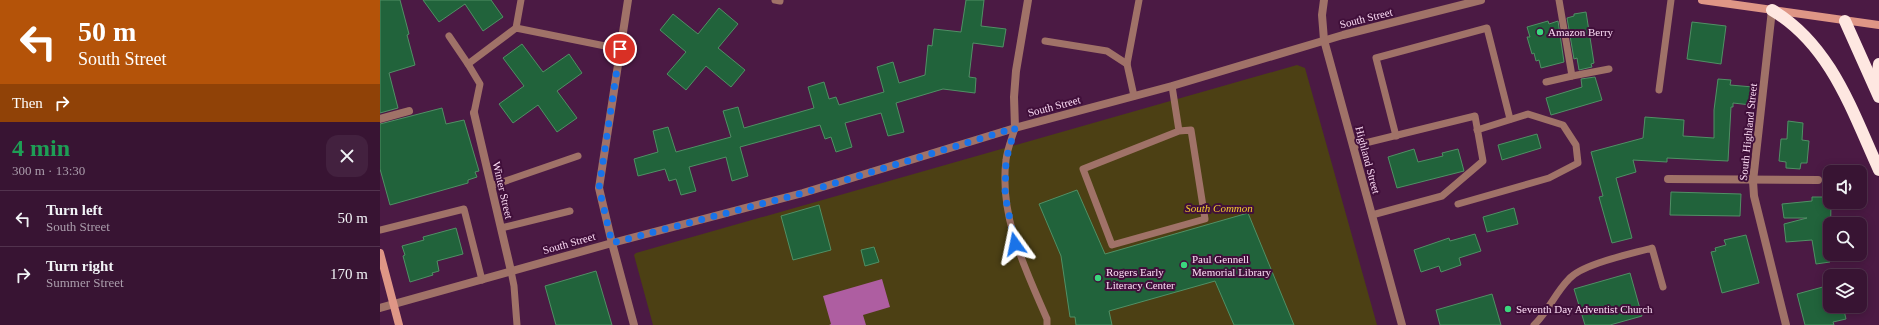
<!DOCTYPE html>
<meta charset="utf-8">
<style>
:root{--surface:#381433;--page:#43213f;--text:#f1f3f6;--muted:#ab9eac;--line:#52334e}
body{margin:0;font-family:Georgia,serif;background:var(--page);color:var(--text);height:100vh;display:flex;flex-direction:column;font-size:15px;white-space:nowrap}
*{box-sizing:border-box;margin:0}
p{font-size:13px;color:var(--muted)}
.icon{flex:none;width:22px;height:22px;fill:none;stroke:currentColor;stroke-width:2;stroke-linecap:round;stroke-linejoin:round}
.map{position:relative;flex:1;overflow:hidden}
.sheet{display:flex;flex-direction:column;background:var(--surface);width:380px}
.sheet>*{flex:none}
.guide{background:#b45309;color:#fff;overflow:hidden}
.fabs{position:absolute;left:1443px;top:165px;display:grid;gap:8px}
.fabs a{display:grid;place-items:center;width:44px;height:44px;border-radius:8px;background:var(--surface);box-shadow:0 2px 10px #0003,0 0 0 1px var(--line);font-size:20px}
.pin{position:absolute;display:grid;place-items:center;width:34px;height:34px;color:#fff;margin:-17px;border:2px solid #fff;border-radius:50%;box-shadow:0 1px 4px #0007}
.me{position:absolute;width:44px;margin:-22px;rotate:348deg;stroke-linejoin:round;filter:drop-shadow(0 0 3px #0008)}
.turn{display:flex;align-items:center;gap:14px;height:84px;padding:0 12px;font-size:18px}
.turn .icon{width:52px;height:52px;stroke-width:2.5}
.turn b{display:block;font-size:28px;line-height:34px}
.then{display:flex;align-items:center;height:38px;padding:0 12px;background:#0003;gap:8px;font-size:15px}
.round{display:grid;place-items:center;flex:none;width:42px;height:42px;border-radius:12px;background:var(--page)}
.summary{display:flex;align-items:center;justify-content:space-between;height:68px;padding:0 12px}
h1{font-size:24px;font-weight:700;line-height:30px;color:#1e9e55}
ul{padding:0;list-style:none}
li{display:flex;align-items:center;gap:12px;height:56px;padding:0 12px;border-top:1px solid var(--line)}
li div{flex:1}
li b{display:block;font-size:15px}
li em{font-style:normal}
main{display:flex;flex:1;min-height:0}
.map>svg:first-child{display:block}
</style>
<main>
<section class="sheet">
<div class="guide">
<div class="turn"><svg class="icon" aria-label="left" viewBox="0 0 24 24"><path d="M17 20v-9H6M10 6l-5 5 5 5"/></svg><div><b>50 m</b>South Street</div></div>
<div class="then">Then<svg class="icon" aria-label="right" viewBox="0 0 24 24"><path d="M7 20v-9h11M14 6l5 5-5 5"/></svg></div>
</div>
<div class="summary"><div><h1>4 min</h1><p>300 m · 13:30</p></div><a class="round"><svg class="icon" aria-label="close" viewBox="0 0 24 24"><path d="M6 6l12 12M18 6L6 18"/></svg></a></div>
<ul>
<li><svg class="icon" aria-label="left" viewBox="0 0 24 24"><path d="M17 20v-9H6M10 6l-5 5 5 5"/></svg><div><b>Turn left</b><p>South Street</p></div><em>50 m</em></li>
<li><svg class="icon" aria-label="right" viewBox="0 0 24 24"><path d="M7 20v-9h11M14 6l5 5-5 5"/></svg><div><b>Turn right</b><p>Summer Street</p></div><em>170 m</em></li>
</ul>
</section>
<div class="map">
<svg width="1499" height="325" viewBox="0 0 1499 325">
<rect width="100%" height="100%" fill="#4b1a44"/>
<path fill="#4c4014" d="M917,65L925,68L997,325H273L254,255L256,253Z"/>
<path fill="#ae5ea1" d="M502,279L510,307L483,315L486,325H449L451,324L443,296Z"/>
<g fill="#21633b" stroke="#509065">
<path d="M0,0H20L29,34L27,35L35,65L9,73L18,108L0,113Z"/>
<path d="M43,0H111L123,17L103,31L85,4L59,22Z"/>
<path d="M586,0H604L601,26L626,29L623,47L593,43L589,77L596,78L595,93L563,89L516,103L524,132L508,136L501,113L465,123L472,147L456,152L451,137L445,139L440,125L360,147L368,176L352,181L346,157L309,167L316,191L301,195L296,179L289,181L285,169L258,176L254,159L278,152L273,131L288,127L296,152L351,137L343,111L358,107L364,128L434,108L428,87L444,82L449,99L456,97L459,105L504,92L497,67L513,62L519,83L545,75L548,45L552,46L554,29L581,32Z"/>
<path d="M339,8L358,24L338,48L365,70L351,87L326,66L306,90L287,74L306,52L280,30L293,14L318,34Z"/>
<path d="M1206,12L1214,63L1211,64L1212,67L1199,70L1197,58L1194,59L1187,18L1194,16V14Z"/>
<path d="M1168,21L1169,24L1178,21L1184,62L1161,68L1159,60L1156,61L1154,53L1152,54L1147,37H1150L1147,27Z"/>
<path d="M1312,22L1346,26L1341,64L1307,59Z"/>
<path d="M142,44L163,72L189,54L202,73L177,91L197,118L177,132L158,105L133,123L119,104L144,86L123,58Z"/>
<path d="M1215,77L1222,100L1171,115L1166,98L1202,87L1201,79Z"/>
<path d="M1338,79L1351,80L1350,85L1373,87L1371,105L1353,103V107H1351L1348,161L1287,158V162L1253,160L1256,172L1236,178L1252,238L1232,243L1219,197L1223,196L1211,152L1263,138L1265,117L1304,120L1303,136L1334,138V110Z"/>
<path d="M62,108L66,124L84,120L99,171L95,172L97,177L88,180V183L10,205L0,169V124Z"/>
<path d="M1408,121L1423,123L1422,140L1429,141L1427,163H1421L1420,169L1406,168V162L1399,161L1401,139H1407Z"/>
<path d="M1157,134L1161,148L1122,160L1118,145Z"/>
<path d="M1034,149L1038,162L1063,156L1062,153L1078,149L1084,171L1017,188L1008,157Z"/>
<path d="M697,190L725,254L868,213L914,325H854L835,281L729,311L732,325H696L695,317H690L681,256L659,204Z"/>
<path d="M1291,192L1361,194L1360,216L1290,215Z"/>
<path d="M1432,197H1450L1451,202L1450,262L1436,264L1432,240L1406,242L1404,224L1427,218H1404L1402,204L1432,201Z"/>
<path d="M439,205L451,250L413,260L401,216Z"/>
<path d="M1134,208L1138,224L1107,232L1103,217Z"/>
<path d="M76,228L83,254L57,261L59,271L52,273L53,275L30,282L23,256L25,255L22,246L44,240L43,237Z"/>
<path d="M1095,234L1101,251L1079,258L1081,265L1061,272L1059,266L1041,272L1034,250L1069,238L1070,241Z"/>
<path d="M1366,235L1379,283L1342,293L1331,252L1336,251L1335,248L1346,245L1344,240Z"/>
<path d="M494,247L499,262L485,266L481,250Z"/>
<path d="M216,271L232,325H176L165,286Z"/>
<path d="M1250,273L1262,316L1230,325H1205L1194,289Z"/>
<path d="M1450,285V306H1463L1466,319L1453,322L1454,325H1425L1417,294Z"/>
<path d="M1112,294L1121,325H1060L1056,310Z"/>
</g>
<g fill="none" stroke-linecap="round" stroke-linejoin="round">
<g stroke="#a07268" stroke-width="7">
<path d="M395,0L400,1"/>
<path d="M136,28L141,0"/>
<path d="M69,36L88,64L136,28L240,49"/>
<path d="M665,41L727,51L747,64"/>
<path d="M88,64L100,84L94,113"/>
<path d="M1192,76L1229,69"/>
<path d="M1166,82L1192,76L1179,0"/>
<path d="M792,86L799,131L703,169L732,245L825,219L811,130L799,131"/>
<path d="M1279,90L1291,0"/>
<path d="M754,96L747,64L759,0"/>
<path d="M635,128C632,138 627,150 626,160C619,217 645,268 667,319V325"/>
<path d="M1016,136L996,58L1107,28L1130,119"/>
<path d="M973,146L1095,116L1103,161L1062,196L992,215"/>
<path d="M111,186L198,156"/>
<path d="M1078,204L1169,178L1198,163L1196,145L1183,125L1148,114L1097,130"/>
<path d="M121,228L190,211"/>
<path d="M0,230L84,209L102,280"/>
<path d="M131,271L134,286L137,325"/>
<path d="M1154,325C1168,312 1175,293 1189,279C1202,264 1251,254 1272,248L1283,287"/>
</g>
<g stroke="#a07268" stroke-width="8">
<path d="M248,0L219,188L232,243L423,193L635,128L792,86L963,35L1101,0"/>
<path d="M1392,10L1373,181L1374,196L1406,325"/>
<path d="M94,113L131,271"/>
<path d="M0,119L29,111"/>
<path d="M635,128L634,97L636,71L648,0"/>
<path d="M1288,179L1438,180"/>
</g>
<g stroke="#a07268" stroke-width="8">
<path d="M944,0L942,15L944,40L1022,325"/>
<path d="M0,308L232,243L254,325"/>
</g>
<g stroke="#df9686" stroke-width="8">
<path d="M1322,0L1499,25"/>
<path d="M0,253L19,325"/>
</g>
<g stroke="#fee7e1" stroke-width="12">
<path d="M1392,10C1451,45 1472,111 1499,170"/>
<path d="M1465,21L1499,97"/>
<path d="M1498,88L1497,79L1499,64"/>
</g>
</g>
<g fill="none" stroke-linecap="round" stroke-linejoin="round">
<path stroke="#1a73e8" stroke-width="7" stroke-dasharray="0 12.6" d="M240,49L219,188L232,243L423,193L635,128L626,160L625,195L635,244"/>
</g>
<g fill="#3bd77e" stroke="#400f3a" stroke-width="1.5">
<circle cx="1160" cy="32" r="4"/>
<circle cx="804" cy="265" r="4"/>
<circle cx="718" cy="278" r="4"/>
<circle cx="1128" cy="309" r="4"/>
</g>
<g text-anchor="middle" stroke-width="4" stroke-linejoin="round" paint-order="stroke">
<g font-size="11" fill="#fdddf6" stroke="#400f3a">
<text transform="translate(986 18) rotate(-14)" y="4">South Street</text>
<text transform="translate(674 106) rotate(-15)" y="4">South Street</text>
<text transform="translate(1368 132) rotate(-84)" y="4">South Highland Street</text>
<text transform="translate(988 160) rotate(75)" y="4">Highland Street</text>
<text transform="translate(123 190) rotate(77)" y="4">Winter Street</text>
<text transform="translate(189 243) rotate(-16)" y="4">South Street</text>
</g>
<g font-size="11" fill="#fdddf6" stroke="#400f3a" text-anchor="start">
<text x="1168" y="36">Amazon Berry</text>
<text x="812" y="263">Paul Gennell<tspan x="812" dy="13">Memorial Library</tspan></text>
<text x="726" y="276">Rogers Early<tspan x="726" dy="13">Literacy Center</tspan></text>
<text x="1136" y="313">Seventh Day Adventist Church</text>
</g>
<g font-size="11" font-style="italic" fill="#f5cd2f" stroke="#400f3a">
<text x="839" y="212">South Common</text>
</g>
</g>
</svg>
<div class="fabs">
<a><svg class="icon" aria-label="sound" viewBox="0 0 24 24"><path d="M4 9h4l5-4v14l-5-4H4zM17 9q2 3 0 6"/></svg></a>
<a><svg class="icon" aria-label="search" viewBox="0 0 24 24"><circle cx="10" cy="10" r="6"/><path d="M15 15l6 6"/></svg></a>
<a><svg class="icon" aria-label="layers" viewBox="0 0 24 24"><path d="M12 4l9 5-9 5-9-5zM3 14l9 5 9-5"/></svg></a>
</div>
<div class="pin" style="left:240px;top:49px;background:#d93025"><svg class="icon" aria-label="arrive" viewBox="0 0 24 24"><path d="M6 21V4h12l-3 4 3 4H6"/></svg></div>
<svg class="me" style="left:635px;top:244px" viewBox="-20 -20 40 40"><path d="M0-17L14 15 0 8-14 15z" fill="#1a73e8" stroke="#fff" stroke-width="4"/></svg>
</div>
</main>
